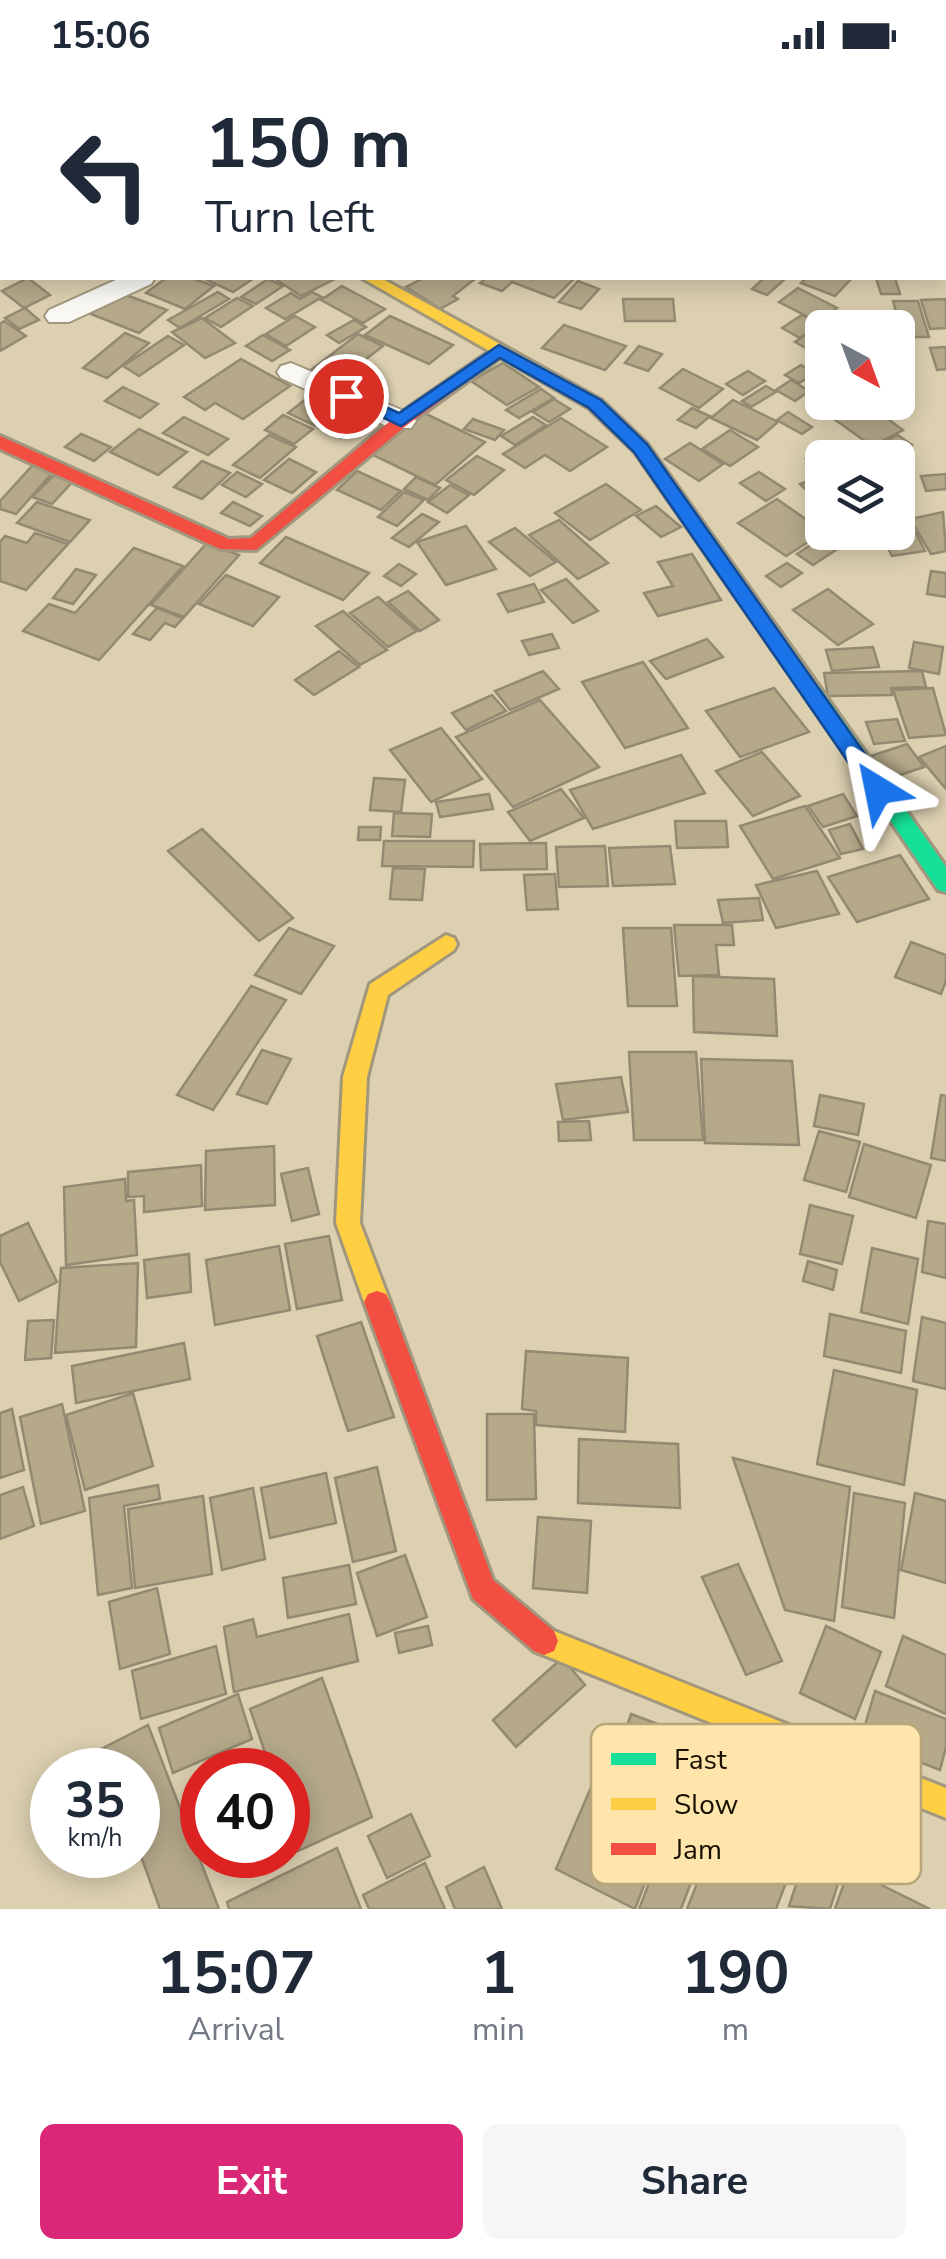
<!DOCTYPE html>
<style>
:root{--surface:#fff;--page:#f6f6f7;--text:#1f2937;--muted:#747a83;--accent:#db2777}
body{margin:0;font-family:"Nunito Sans",sans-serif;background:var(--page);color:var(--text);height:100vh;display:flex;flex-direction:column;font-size:38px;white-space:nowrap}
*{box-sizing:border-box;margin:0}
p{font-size:32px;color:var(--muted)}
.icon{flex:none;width:55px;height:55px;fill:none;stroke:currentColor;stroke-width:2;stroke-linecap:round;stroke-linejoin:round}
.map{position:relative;height:1839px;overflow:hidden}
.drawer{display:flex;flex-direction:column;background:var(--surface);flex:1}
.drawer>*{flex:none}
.banner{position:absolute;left:0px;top:0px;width:948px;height:210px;box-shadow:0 5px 25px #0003;background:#fff;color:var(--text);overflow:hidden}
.needle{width:65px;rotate:139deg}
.controls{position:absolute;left:805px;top:240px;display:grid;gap:20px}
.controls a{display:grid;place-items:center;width:110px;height:110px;border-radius:15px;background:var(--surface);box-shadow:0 5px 25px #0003;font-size:50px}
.speed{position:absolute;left:30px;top:1678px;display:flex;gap:20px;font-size:50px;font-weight:700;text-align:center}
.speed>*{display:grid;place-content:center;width:130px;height:130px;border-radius:50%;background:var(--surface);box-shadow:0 5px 25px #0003;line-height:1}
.speed small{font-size:25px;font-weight:400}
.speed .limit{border:15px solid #d22;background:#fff;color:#111}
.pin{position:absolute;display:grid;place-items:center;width:85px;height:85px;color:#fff;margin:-42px;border:5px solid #fff;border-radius:50%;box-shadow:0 2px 10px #0007}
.me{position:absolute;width:110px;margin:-55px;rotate:325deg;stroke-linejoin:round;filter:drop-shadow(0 0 8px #0008)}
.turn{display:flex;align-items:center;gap:35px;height:210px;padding:0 40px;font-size:45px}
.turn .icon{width:130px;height:130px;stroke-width:2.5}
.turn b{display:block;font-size:70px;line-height:85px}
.eta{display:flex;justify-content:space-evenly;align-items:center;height:170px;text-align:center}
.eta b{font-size:60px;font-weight:700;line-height:70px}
.cta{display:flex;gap:20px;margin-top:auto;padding:20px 40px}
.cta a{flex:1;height:115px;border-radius:15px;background:var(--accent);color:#fff;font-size:40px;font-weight:700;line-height:115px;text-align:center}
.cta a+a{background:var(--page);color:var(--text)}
.status{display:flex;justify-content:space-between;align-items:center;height:70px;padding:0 50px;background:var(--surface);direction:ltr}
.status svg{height:28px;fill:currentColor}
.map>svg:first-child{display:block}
</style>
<div class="status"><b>15:06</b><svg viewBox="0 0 49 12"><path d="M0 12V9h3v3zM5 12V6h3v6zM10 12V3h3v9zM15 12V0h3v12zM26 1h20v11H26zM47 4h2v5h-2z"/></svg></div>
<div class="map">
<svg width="946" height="1839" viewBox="0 0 946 1839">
<rect width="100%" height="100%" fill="#ddd0b1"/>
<g fill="#b5a98a" stroke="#938a71" stroke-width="2.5">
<path d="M28,208L50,225L24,238L2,221Z"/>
<path d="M166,208H192L214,216L185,239L146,223Z"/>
<path d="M203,208H254L233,222Z"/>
<path d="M274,208H337L301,226Z"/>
<path d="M424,208H476L453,226L458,229L440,239L406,217Z"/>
<path d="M486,208H575L554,228L512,212L502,221L480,213Z"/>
<path d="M764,208H786L767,225L752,219Z"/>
<path d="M806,208H846L851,209L835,226L801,213Z"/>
<path d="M876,208H895L900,224H881Z"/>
<path d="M268,209L283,216L256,234L241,227Z"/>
<path d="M578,211L599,219L581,239L559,232Z"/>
<path d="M342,216L385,239L363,253L321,230Z"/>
<path d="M798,218L837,238L818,252L779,232Z"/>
<path d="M118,222L167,240L139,263L91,244Z"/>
<path d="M218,222L229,229L180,258L168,250Z"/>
<path d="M312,222L322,227L285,249L266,238L291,223L300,229Z"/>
<path d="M237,228L253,236L221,257L205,248Z"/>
<path d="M623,229H673L675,251H625Z"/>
<path d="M946,229V258L930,259L921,230Z"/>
<path d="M893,231H918L929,267H903Z"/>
<path d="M25,238L39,250L19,259L5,248Z"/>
<path d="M802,245L819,254L800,268L782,258Z"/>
<path d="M835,245L858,258H822V287L795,272Z"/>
<path d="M295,246L315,257L286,276L266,264Z"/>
<path d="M390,246L453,275L429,294L365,265Z"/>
<path d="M202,248L235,273L205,288L172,262Z"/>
<path d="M354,250L366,257L339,273L327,265Z"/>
<path d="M4,251L26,266L0,281V254Z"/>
<path d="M564,255L626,276L605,300L542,278Z"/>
<path d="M125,263L149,273L107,308L83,298Z"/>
<path d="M358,264L383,276L336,312L311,300Z"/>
<path d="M263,265L290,280L272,291L246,276Z"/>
<path d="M168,266L184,275L139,306L123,296Z"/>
<path d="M898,272L913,310L898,311Z"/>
<path d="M639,276L662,284L648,301L625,293Z"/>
<path d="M946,277V299L937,300L930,278Z"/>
<path d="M241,289L290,316L243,349L215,333L205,340L184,327Z"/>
<path d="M503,293L539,317L507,335L471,311Z"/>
<path d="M801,295L814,304L799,313L785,305Z"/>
<path d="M683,299L723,319L699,338L660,318Z"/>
<path d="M748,301L765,311L743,325L726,314Z"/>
<path d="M791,310L809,321L795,331L776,320Z"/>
<path d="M766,316L776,322L751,337L742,331Z"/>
<path d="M123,317L158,334L140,348L105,331Z"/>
<path d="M541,319L554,328L519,348L506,340Z"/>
<path d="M315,322L367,346L341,368L288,343Z"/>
<path d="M554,329L570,339L549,352L533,342Z"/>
<path d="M733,330L778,352L757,370L711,348Z"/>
<path d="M858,332H864L903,360L872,376L831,347Z"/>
<path d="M692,338L710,346L696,358L678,350Z"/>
<path d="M788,342L812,357L802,364L777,350Z"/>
<path d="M424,343L485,372L435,415L373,385Z"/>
<path d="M283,345L313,359L294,374L265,360Z"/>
<path d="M184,347L228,369L208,385L163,363Z"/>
<path d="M533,347L546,355L515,375L501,366Z"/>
<path d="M561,348L607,377L570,401L545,385L525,398L503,384Z"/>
<path d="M473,349L504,360L495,370L464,359Z"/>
<path d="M139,359L187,382L158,405L110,382Z"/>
<path d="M730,360L758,377L730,396L702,379Z"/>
<path d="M81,364L111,377L94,391L65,377Z"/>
<path d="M269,365L296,377L260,408L233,395Z"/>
<path d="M898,365L912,375L888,388L872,378Z"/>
<path d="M864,371L877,386L822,388L819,404L806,389Z"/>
<path d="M690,373L723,394L699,411L665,389Z"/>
<path d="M477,386L504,400L474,425L446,410Z"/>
<path d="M289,389L316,402L292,423L264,410Z"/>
<path d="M202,391L230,403L202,429L174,417Z"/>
<path d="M32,396L53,402L16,444L0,439V431Z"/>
<path d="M357,401L401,421L381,440L337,420Z"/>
<path d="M237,402L262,414L246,427L222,415Z"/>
<path d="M759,402L785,419L766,431L740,413Z"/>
<path d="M56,403L75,409L52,434L32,427Z"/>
<path d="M946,404V419L926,421L921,406Z"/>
<path d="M822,406V428L817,430L800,414Z"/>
<path d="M416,407L440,418L428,430L404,419Z"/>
<path d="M606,414L641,440L590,470L555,443Z"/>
<path d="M450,415L469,425L447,443L428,432Z"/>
<path d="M404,422L424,430L397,456L378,447Z"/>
<path d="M777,429L824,462L786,486L738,453Z"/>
<path d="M37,432L90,450L70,472L17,453Z"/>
<path d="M233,432L262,446L250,456L221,443Z"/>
<path d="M656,436L681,457L661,467L636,446Z"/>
<path d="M943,442L946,481L931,484L910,449Z"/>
<path d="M422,444L439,452L409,477L392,468Z"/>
<path d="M559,450L608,493L578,509L529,465Z"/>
<path d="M466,456L496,499L446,515L417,472Z"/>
<path d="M515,458L556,492L530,506L489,472Z"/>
<path d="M35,463L68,474L26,520L0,511V472L5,466L27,473Z"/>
<path d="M829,463L845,474L813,495L797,484Z"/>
<path d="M916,463L925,481L892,486L883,469Z"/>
<path d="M286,467L369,503L343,530L260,493Z"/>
<path d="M207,473L239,485L184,547L151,535Z"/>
<path d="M134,478L183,496L99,590L23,561L49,534L75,543Z"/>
<path d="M692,484L721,530L658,546L644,523L673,516L658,492Z"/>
<path d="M787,493L802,503L781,517L766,506Z"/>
<path d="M399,494L416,504L401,516L384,506Z"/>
<path d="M76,499L96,505L73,534L53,528Z"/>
<path d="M931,501L946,503V527L927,524Z"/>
<path d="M226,505L279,527L253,556L199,534Z"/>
<path d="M566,509L598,541L573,553L541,520Z"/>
<path d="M534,514L544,532L508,542L498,524Z"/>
<path d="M828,519L873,554L838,575L793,540Z"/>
<path d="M408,521L439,550L420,561L388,532Z"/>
<path d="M378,527L417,561L388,577L350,543Z"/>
<path d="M157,538L183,548L175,557L165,553L150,570L133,564Z"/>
<path d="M343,541L387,580L360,595L316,556Z"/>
<path d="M552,564L559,578L529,585L522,571Z"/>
<path d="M707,569L723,587L666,609L650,591Z"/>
<path d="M914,572L943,577L939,604L909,598Z"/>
<path d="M873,577L879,597L832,601L826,580Z"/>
<path d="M339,581L359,597L314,625L295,610Z"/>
<path d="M643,592L688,658L625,678L582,612Z"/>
<path d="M543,601L559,619L510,640L495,621Z"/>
<path d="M922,601L926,617L891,618L892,625L828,626L824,603Z"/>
<path d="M774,618L809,662L740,687L706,641Z"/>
<path d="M933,618L946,665L909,668L893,620Z"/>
<path d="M492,625L506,641L466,660L452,643Z"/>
<path d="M540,630L599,697L513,737L456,667Z"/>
<path d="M897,649L905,671L874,674L866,652Z"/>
<path d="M441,658L482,709L431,732L390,680Z"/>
<path d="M907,674L924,697L885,710L868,687Z"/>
<path d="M946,676V719L919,687Z"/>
<path d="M762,682L800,726L753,746L716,701Z"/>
<path d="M681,685L705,723L593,759L570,720Z"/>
<path d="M374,708L405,710L401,742L370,740Z"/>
<path d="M561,719L584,748L530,771L508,742Z"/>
<path d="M489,724L493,739L440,747L436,732Z"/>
<path d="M843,724L857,746L823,757L808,736Z"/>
<path d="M805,736L840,788L773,809L740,756Z"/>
<path d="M394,743L432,744L430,767L392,766Z"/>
<path d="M675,751H726L728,777L677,778Z"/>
<path d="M850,754L863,779L841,784L829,760Z"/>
<path d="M359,757H381L380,770H358Z"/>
<path d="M202,759L293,848L259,871L168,781Z"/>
<path d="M384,771H474L473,797L382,796Z"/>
<path d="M546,773L547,799L481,800L480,774Z"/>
<path d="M605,776L608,816L559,817L556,777Z"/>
<path d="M670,776L675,814L613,816L609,778Z"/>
<path d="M900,785L929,829L857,852L828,807Z"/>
<path d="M393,798L425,799L422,830L390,829Z"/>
<path d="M817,801L839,844L776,858L756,815Z"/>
<path d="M555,804L558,839L527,840L524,805Z"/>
<path d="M759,828L763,850L723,853L718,830Z"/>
<path d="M674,855H732L734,875H716L719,905L679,906Z"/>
<path d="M289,858L334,876L301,924L255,905Z"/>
<path d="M623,858H671L677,936H628Z"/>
<path d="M911,872L946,885V911L941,924L895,907Z"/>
<path d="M693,906L774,909L777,966L694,962Z"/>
<path d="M251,916L286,930L213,1040L177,1025Z"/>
<path d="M262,980L291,989L267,1034L237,1024Z"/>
<path d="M629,982H696L703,1070H634Z"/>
<path d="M701,989L792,991L799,1075L705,1073Z"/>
<path d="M621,1007L628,1042L563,1050L556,1014Z"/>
<path d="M820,1025L864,1034L858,1065L814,1056Z"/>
<path d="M941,1025L946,1026V1091L931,1088Z"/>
<path d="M589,1051L591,1070L559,1071L558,1052Z"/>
<path d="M819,1061L860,1072L846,1122L804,1110Z"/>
<path d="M864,1074L931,1095L916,1148L849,1127Z"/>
<path d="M274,1076L275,1135L205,1140L206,1081Z"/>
<path d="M201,1095L202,1136L144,1142V1126L128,1127V1102Z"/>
<path d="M308,1098L319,1144L292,1151L281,1104Z"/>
<path d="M125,1109L126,1131L134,1130L137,1185L66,1195L64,1117Z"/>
<path d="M810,1135L853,1146L842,1194L800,1184Z"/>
<path d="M928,1151L946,1154V1208L922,1202Z"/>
<path d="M28,1153L57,1212L19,1231L0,1192V1166Z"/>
<path d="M329,1166L342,1230L297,1239L285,1174Z"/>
<path d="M279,1176L290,1240L215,1255L206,1190Z"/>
<path d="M872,1178L918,1189L908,1254L861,1242Z"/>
<path d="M189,1184L191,1222L147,1228L144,1190Z"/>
<path d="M808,1191L837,1200L833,1220L803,1211Z"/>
<path d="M138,1193L136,1277L55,1283L61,1198Z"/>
<path d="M830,1244L906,1261L901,1303L824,1286Z"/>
<path d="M922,1247L946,1253V1319L913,1311Z"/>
<path d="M54,1250L51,1288L25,1290L28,1251Z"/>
<path d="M361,1252L394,1347L348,1361L317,1266Z"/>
<path d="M184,1273L190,1309L76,1333L72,1296Z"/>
<path d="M526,1281L628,1288L625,1362L536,1355V1341L522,1339Z"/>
<path d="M834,1300L917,1320L904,1415L817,1394Z"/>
<path d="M133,1323L153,1396L85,1420L66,1345Z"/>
<path d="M62,1334L85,1441L41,1454L20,1347Z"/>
<path d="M12,1339L24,1400L0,1408V1343Z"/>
<path d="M487,1344H534L536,1429L487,1430Z"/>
<path d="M579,1369L678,1374L680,1438L578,1433Z"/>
<path d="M733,1388L850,1417L834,1551L785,1540Z"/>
<path d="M377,1397L396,1481L353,1492L335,1408Z"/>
<path d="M326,1403L336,1453L270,1468L261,1418Z"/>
<path d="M158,1415L160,1429L124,1436L132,1518L98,1525L89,1428Z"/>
<path d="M23,1417L34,1456L0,1469V1425Z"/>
<path d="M253,1418L265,1489L222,1500L210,1428Z"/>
<path d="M854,1423L905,1433L894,1548L842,1537Z"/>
<path d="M915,1423L946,1431V1513L901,1500Z"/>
<path d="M203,1426L212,1504L135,1518L128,1439Z"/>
<path d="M538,1447L591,1451L587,1523L533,1518Z"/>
<path d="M405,1485L427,1547L377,1566L357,1503Z"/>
<path d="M738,1494L782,1591L746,1605L702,1507Z"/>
<path d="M349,1495L356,1534L288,1548L283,1508Z"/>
<path d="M157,1518L170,1584L120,1599L109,1532Z"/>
<path d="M349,1544L358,1591L234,1622L224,1557L253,1549L257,1567Z"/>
<path d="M428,1556L432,1575L399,1583L395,1563Z"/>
<path d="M826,1556L881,1582L855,1649L800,1623Z"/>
<path d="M903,1566L946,1585V1644L886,1616Z"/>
<path d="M216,1576L226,1624L141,1649L132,1601Z"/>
<path d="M562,1588L585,1615L516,1677L493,1650Z"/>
<path d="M322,1608L372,1747L298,1781L288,1750V1700H271L250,1639Z"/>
<path d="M875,1621L946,1649V1677L940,1700L861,1669Z"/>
<path d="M238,1624L252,1669L173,1703L159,1658Z"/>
<path d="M631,1644L727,1680L702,1773L671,1762L678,1738L609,1712Z"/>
<path d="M148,1655L219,1839H160L138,1778V1700H109L101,1679Z"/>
<path d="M595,1708L671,1745L635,1839L556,1799Z"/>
<path d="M411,1744L430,1786L387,1808L368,1766Z"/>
<path d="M722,1751L795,1789L776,1839H687Z"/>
<path d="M337,1778L361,1839H229L227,1832Z"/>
<path d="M807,1781L843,1798L830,1839L789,1836Z"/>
<path d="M660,1785L695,1802L681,1839H639Z"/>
<path d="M425,1793L445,1839H369L363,1825Z"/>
<path d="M484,1797L502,1839H455L446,1817Z"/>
<path d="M849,1799L930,1839H835Z"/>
</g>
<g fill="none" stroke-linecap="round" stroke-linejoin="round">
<defs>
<g id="street">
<path d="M17,0H44L45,2H19Z"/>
<path d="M420,0H449L450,2H422Z"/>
<rect x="0" y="81" width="2" height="16"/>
<rect x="945" y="81" width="1" height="16"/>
<path d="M120,208H155L151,214L69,252H49L45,246L49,240Z"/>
<path d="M291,293L411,344L416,351L411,358H391L281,308L277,302L281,296Z"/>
</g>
<path id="fast" d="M811,613L818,615L946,797V822L938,820L804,625L801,620Z"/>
<g id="slow">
<path d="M362,208H381L601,330L647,374L818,615L821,620L818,625H804L635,382L589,338Z"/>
<path d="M446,865L454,868L457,874L454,880L388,925L367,1007L360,1153L390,1232L386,1240L377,1243L368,1240L364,1232L336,1153L343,1007L370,914Z"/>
<path d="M544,1557L946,1718V1748L534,1581L530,1571L534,1561Z"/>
</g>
<g id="jam">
<path d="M499,275L507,280L505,284L407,355L256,480L220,479L0,379V366L229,469L251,468L395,347Z"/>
<path d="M377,1221L386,1224L390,1232L493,1510L554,1561L558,1571L554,1581L544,1585L534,1581L473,1529L364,1232L368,1224Z"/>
</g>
</defs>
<use href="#street" stroke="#a0977e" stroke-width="4"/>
<use href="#fast" stroke="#a0977e" stroke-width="6"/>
<use href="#slow" stroke="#a0977e" stroke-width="6"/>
<use href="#jam" stroke="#a0977e" stroke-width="6"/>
<use href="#street" fill="#faf8f3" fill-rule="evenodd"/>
<use href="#fast" fill="#16e098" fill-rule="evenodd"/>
<use href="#slow" fill="#ffcf43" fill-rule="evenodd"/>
<use href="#jam" fill="#f24e42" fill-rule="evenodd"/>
</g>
<path fill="#1a73e8" stroke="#114b97" stroke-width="2.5" d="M499,275L601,330L647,374L886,714L889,720L886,725H871L634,382L589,338L500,288L401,356L337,326L346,321L352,322L399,343Z"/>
<rect x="591" y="1654" width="330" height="160" rx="15" fill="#fde5ac" stroke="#b8a578" stroke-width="2.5"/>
<rect x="611" y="1683" width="45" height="12" fill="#16e098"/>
<rect x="611" y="1728" width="45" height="12" fill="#ffcf43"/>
<rect x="611" y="1773" width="45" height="12" fill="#f24e42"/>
<g font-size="28" fill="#170f00">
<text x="674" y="1699">Fast</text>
<text x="674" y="1744">Slow</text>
<text x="674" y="1789">Jam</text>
</g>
</svg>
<div class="controls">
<a><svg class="needle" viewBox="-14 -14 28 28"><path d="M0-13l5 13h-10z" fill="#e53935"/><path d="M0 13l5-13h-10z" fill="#747a83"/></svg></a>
<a><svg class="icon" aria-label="layers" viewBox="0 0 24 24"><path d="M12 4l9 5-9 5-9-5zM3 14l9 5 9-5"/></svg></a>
</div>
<div class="speed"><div>35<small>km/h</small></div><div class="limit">40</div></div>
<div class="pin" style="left:346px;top:326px;background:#d93025"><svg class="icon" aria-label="arrive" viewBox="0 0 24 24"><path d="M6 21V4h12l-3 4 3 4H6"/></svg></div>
<svg class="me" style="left:878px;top:720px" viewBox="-20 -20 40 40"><path d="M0-17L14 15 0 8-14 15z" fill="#1a73e8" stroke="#fff" stroke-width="4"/></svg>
<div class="banner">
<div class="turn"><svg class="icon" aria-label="left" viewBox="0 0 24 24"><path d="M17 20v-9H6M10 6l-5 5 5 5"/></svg><div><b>150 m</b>Turn left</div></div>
</div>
</div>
<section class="drawer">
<div class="eta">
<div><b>15:07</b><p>Arrival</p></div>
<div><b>1</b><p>min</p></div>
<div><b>190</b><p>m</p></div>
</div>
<div class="cta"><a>Exit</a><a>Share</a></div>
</section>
